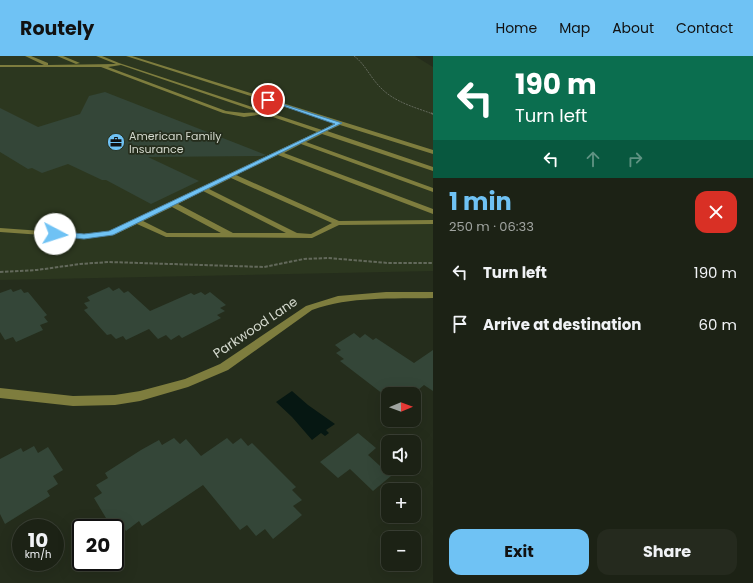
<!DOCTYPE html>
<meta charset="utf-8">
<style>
:root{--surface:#1c2215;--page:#252a1e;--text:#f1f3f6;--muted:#a0a4a0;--line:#3a3f34;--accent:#6fc2f4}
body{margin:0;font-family:Poppins,sans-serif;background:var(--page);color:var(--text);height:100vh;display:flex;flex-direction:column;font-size:15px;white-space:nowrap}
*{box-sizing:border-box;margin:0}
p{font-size:13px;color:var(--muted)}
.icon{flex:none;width:22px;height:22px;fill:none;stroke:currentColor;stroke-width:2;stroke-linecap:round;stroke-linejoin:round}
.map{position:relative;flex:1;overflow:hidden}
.drawer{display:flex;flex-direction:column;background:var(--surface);width:320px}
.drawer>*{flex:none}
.guide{background:#0b6e4f;color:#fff;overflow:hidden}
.needle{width:26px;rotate:89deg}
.buttons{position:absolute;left:381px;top:331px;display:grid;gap:8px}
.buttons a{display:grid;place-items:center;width:40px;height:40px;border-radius:8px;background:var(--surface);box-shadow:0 4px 16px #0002,0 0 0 1px var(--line);font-size:20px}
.speed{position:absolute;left:12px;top:463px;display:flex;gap:8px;font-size:20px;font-weight:700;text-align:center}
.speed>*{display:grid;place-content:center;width:52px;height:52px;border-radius:50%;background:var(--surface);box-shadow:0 4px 16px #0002,0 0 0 1px var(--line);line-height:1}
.speed small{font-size:10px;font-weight:400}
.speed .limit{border:2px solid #111;border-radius:6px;background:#fff;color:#111}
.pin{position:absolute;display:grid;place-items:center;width:34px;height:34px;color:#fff;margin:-17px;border:2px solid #fff;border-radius:50%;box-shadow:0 1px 4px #0007}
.me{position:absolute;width:44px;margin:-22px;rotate:95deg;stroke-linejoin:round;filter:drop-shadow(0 0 3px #0008)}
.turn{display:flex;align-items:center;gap:14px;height:84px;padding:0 16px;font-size:18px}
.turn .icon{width:52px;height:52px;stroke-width:2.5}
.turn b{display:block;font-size:28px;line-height:34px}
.lanes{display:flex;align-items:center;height:38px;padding:0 16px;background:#0003;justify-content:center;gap:20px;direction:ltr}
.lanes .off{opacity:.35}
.round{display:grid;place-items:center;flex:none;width:42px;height:42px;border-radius:12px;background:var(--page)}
.head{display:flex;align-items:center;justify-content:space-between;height:68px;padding:0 16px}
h1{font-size:24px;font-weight:700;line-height:30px;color:var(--accent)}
.button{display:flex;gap:8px;margin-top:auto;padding:8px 16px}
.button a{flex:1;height:46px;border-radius:12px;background:var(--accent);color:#111;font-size:16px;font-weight:700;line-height:46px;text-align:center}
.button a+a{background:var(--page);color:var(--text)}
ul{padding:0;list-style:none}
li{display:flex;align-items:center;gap:12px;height:52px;padding:0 16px}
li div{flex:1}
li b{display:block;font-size:15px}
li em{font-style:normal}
header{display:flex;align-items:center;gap:24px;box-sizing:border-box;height:56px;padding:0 20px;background:var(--accent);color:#111}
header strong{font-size:19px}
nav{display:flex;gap:22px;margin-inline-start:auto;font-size:14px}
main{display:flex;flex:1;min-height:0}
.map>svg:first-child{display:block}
</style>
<header>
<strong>Routely</strong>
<nav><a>Home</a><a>Map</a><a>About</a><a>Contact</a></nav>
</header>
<main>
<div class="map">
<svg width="433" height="527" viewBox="0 0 433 527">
<rect width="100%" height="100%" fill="#252d1c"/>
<path fill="#2c371f" d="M0,0H415L433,11V215L0,224Z"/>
<path fill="#061712" d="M292,335L308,349L335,368L326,374L329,377L325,380L321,377L312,384L292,361L276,346Z"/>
<g fill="#344638">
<path d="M105,36L266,99L262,100L148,101L199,125L151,148L106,124H102L68,108L42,117L32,112L28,113L0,96V52L38,71L80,58L89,40Z"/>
<path d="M109,231L113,235L119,232L124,237L128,235L150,255L191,237L194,239L201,236L205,239L210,236L226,249L220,252L225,255L217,259L221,262L182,282L179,279L171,284L166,279L158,283L149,273L126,284L123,280L116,283L111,278L107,279L84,254L88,252L84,247L90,245L87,241Z"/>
<path d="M11,233L13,236L21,233L24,237L28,236L47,259L44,261L48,266L40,269L43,274L16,286L13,281L5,284L0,276V237Z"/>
<path d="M354,277L360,282L365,278L373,284L376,282L414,307L433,294V335L424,329L413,338H383L340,305L344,303L336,297L341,294L335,289Z"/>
<path d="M358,377L376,392L368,399L391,420L373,435L350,413L338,422L320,406Z"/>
<path d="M174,382L180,388L186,383L201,400L227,382L233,388L241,382L248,390L252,387L296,431L292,434L302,444L293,450L302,459L273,483L265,473L256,480L247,469L240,474L203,429L142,470L139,465L126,475L120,466L112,472L94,442L102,437L96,429L108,422L105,417L141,394L159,384L162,389Z"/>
<path d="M34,390L38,397L48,391L63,414L53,420L58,428L47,435L50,440L5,468L0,458V403L21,392L23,396Z"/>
</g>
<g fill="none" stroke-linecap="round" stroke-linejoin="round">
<path stroke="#63695b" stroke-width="1" stroke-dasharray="2 1" stroke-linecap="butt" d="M354,0C365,8 370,21 380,31C394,46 414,51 433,58"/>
<path stroke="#63695b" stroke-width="1.5" stroke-dasharray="2.5 1" stroke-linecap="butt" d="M431,57L433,58"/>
<path stroke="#63695b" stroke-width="2" stroke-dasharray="3.5 1.5" stroke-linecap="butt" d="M0,216L37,214L80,208L109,206L264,211L304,203L328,202L388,207H433"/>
<g fill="#7e7d3e" fill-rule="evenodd">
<path d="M25,0H31L48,7V9L116,8L96,0H102L119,7L322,74L335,67L126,0H132L433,94V98L340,69L327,75L433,111V115L322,78L306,86L433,132V136L301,88L284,97L433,153V158L278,99L236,119L339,165L433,164V168L339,169L312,182L166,181L137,168L114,179L84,182L0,176V172L84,178L109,175L317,76L264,58L244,61L223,57L101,11H0V9H44ZM121,9L258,56L244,57L226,55L108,11ZM231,122L332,167L311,178L297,177L209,133ZM203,135L286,177H233L178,148ZM172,151L221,177H167L143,165Z"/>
<path d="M57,0H63L80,7L76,8Z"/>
<path d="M386,236H433V242C392,243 351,240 312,254L228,314L188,331L140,345L115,349L73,350L0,342V332L73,340L115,339L140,335L185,323L220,308L306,250L338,240Z"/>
</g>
</g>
<path fill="#6fc2f4" stroke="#487e9f" d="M266,44H270L342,67L113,179L84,183L55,180L51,178L55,175L84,178L109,175L335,68Z"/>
<defs>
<symbol id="office-disc" viewBox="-11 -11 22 22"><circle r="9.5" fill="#6fc2f4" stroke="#252d1c"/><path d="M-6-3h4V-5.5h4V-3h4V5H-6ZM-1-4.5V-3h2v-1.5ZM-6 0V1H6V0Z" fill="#111"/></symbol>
</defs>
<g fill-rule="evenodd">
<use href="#office-disc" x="106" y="76" width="20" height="20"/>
</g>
<g text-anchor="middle" stroke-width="3.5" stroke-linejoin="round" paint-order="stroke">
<g font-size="11" fill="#d3d8cd" stroke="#252d1c" text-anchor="start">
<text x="129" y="84">American Family<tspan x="129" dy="13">Insurance</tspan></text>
</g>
<g font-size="13" fill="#d3d8cd" stroke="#252d1c">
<text transform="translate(255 271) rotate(-34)" y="5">Parkwood Lane</text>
</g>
</g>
</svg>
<div class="buttons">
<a><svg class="needle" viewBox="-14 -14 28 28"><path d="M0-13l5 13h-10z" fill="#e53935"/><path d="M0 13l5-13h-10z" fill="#a0a4a0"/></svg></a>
<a><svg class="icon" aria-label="sound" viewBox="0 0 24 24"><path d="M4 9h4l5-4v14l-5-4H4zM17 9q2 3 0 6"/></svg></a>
<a>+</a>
<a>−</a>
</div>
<div class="speed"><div>10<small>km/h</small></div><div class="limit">20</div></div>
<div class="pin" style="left:268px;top:44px;background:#d93025"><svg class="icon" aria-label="arrive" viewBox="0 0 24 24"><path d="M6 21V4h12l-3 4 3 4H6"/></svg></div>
<svg class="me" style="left:55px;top:178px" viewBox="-20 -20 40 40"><circle r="19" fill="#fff"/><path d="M0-13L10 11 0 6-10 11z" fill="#6fc2f4"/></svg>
</div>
<section class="drawer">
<div class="guide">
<div class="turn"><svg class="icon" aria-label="left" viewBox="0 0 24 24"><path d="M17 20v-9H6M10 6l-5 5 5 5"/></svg><div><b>190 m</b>Turn left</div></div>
<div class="lanes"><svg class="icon" aria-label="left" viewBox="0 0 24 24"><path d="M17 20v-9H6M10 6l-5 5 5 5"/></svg><svg class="icon off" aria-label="ahead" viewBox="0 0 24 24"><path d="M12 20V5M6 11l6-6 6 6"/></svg><svg class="icon off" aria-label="right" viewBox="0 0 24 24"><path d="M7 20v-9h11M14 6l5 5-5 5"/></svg></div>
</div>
<div class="head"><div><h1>1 min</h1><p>250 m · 06:33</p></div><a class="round" style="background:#d93025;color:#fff"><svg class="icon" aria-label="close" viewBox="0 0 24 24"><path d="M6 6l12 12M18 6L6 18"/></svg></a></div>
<ul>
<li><svg class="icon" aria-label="left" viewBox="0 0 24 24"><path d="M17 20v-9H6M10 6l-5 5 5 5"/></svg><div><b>Turn left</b></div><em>190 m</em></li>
<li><svg class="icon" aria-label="arrive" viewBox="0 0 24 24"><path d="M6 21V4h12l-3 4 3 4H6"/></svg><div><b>Arrive at destination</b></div><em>60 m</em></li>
</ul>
<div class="button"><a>Exit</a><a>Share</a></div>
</section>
</main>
